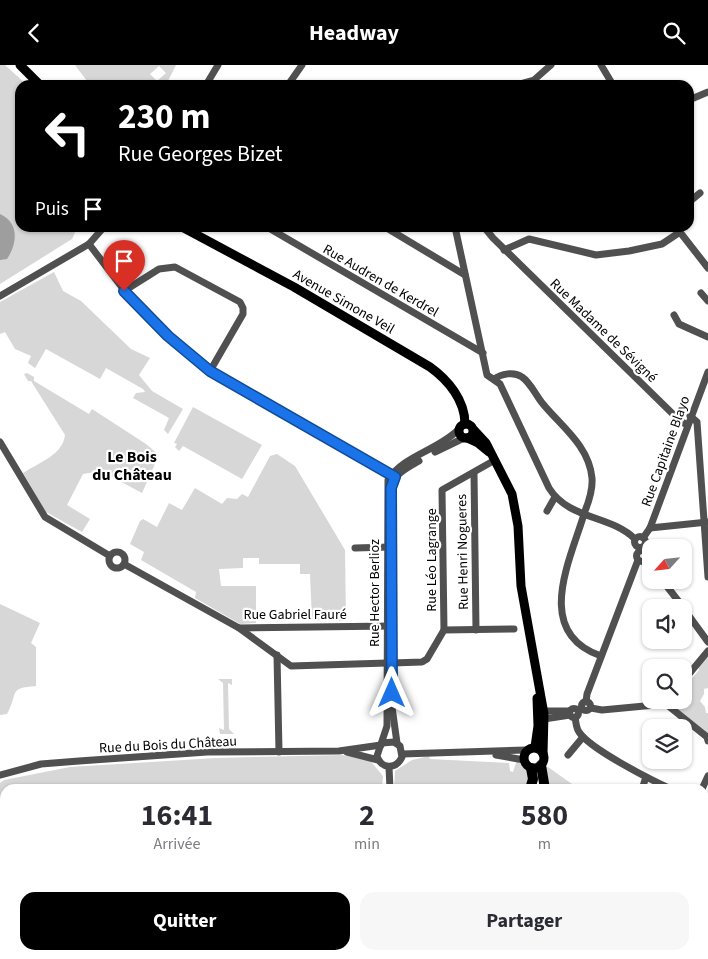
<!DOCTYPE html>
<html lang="fr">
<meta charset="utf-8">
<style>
:root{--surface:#fff;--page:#f7f7f7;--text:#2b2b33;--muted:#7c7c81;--accent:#000}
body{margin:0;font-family:"Source Sans 3",sans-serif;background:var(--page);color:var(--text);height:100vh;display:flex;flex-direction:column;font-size:19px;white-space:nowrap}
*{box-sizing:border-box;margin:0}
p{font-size:16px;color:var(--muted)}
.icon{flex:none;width:28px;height:28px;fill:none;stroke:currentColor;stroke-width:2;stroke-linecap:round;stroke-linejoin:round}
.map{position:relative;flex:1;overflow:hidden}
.details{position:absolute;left:0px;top:719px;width:709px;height:176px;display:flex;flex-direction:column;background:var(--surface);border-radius:15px 15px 0 0;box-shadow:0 1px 4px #0004}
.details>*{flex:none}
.top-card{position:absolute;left:15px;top:15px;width:679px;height:152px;border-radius:15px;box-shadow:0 1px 4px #0004;background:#000;color:#fff;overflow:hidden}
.needle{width:32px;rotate:243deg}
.buttons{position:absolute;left:642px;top:474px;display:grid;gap:10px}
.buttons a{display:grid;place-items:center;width:50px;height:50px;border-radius:10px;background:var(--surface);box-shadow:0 1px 4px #0004;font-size:25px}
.pin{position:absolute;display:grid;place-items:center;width:42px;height:42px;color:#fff;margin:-51px -21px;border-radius:50% 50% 50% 0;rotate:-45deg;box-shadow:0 0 5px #0007}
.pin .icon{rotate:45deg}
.me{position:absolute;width:55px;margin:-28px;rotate:0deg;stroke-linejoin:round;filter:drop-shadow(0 0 4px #0008)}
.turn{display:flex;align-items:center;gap:18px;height:105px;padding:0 20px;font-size:22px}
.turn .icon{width:65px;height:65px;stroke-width:2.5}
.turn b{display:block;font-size:35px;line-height:42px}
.then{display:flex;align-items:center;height:48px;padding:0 20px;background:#0003;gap:10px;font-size:19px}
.eta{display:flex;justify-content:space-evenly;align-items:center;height:85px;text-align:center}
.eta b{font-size:30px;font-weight:700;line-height:35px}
.button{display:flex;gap:10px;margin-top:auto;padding:10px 20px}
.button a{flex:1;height:58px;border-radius:15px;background:var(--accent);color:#fff;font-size:20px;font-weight:700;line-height:58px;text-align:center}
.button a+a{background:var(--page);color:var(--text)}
header{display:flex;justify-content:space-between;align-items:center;height:65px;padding:0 20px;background:var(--accent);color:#fff;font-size:22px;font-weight:700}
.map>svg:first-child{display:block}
</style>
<header><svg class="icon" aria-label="back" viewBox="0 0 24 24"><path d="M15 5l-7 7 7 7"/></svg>Headway<svg class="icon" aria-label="search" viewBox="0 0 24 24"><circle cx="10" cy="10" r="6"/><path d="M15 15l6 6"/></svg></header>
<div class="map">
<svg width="708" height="894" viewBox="0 0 708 894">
<rect width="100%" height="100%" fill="#fff"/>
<g fill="#d7d7d7" fill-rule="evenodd">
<path d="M0,0H5L27,20H20V162L77,163L72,174L0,219Z"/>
<path d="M75,0H176L166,20H90ZM159,1L166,8L157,16L150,9Z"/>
<path d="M54,207L63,226L81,236L131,284L150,293L139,310L152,326L183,344L168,369L164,365L169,353L133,333L136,328L145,327L143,324L106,303L100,314L46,284L35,303L28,298L31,291L15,284L5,267L0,269V237Z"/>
<path d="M27,308L34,312V316L89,349L92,344L146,379L159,390L142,428L101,406L83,409L67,440L90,454L82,467L46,447L23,408C38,398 63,390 65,370L31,316H28L24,309Z"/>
<path d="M193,342L262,380L242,414L183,381L179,386L175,382L177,379L174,378Z"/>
<path d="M277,389L295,401L345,485L346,554L340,556L312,555L310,509H300V499H259V493H243V503L219,504L221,521H256V558L240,559L195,533L196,527L141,495L144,487L130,479L140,456L143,454L157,462L169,438L182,445L195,423L222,439L227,433L237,434L242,429L248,432L270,391Z"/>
<path d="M0,539L40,558L31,578L36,582V621C7,623 19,628 7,649L0,650Z"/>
<path d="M706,592H708V623L704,624V629L700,636L705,642L706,648H708V670L678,644L676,635H684V623L699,605L698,601Z"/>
<path d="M218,614H232V620L228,618L229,664L234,669H220L219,663L224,665L223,618Z"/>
<path d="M342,690L368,693L383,711L382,723L325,720L258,724H5V786L0,787V718L4,715L70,702L216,693Z"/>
<path d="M429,691L430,694L509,698L510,706L513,707L517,695L529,709L527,724H394L395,706L412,695Z"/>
<path d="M548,702L579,724H548L544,703Z"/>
</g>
<g fill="#9e9e9e">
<path d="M0,149C20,158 17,179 7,194L0,195Z"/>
<rect x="0" y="839" width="5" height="28"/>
</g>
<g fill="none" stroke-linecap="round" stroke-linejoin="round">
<g stroke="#505050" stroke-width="7">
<path d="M601,0L613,20"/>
<path d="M206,20L218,0"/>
<path d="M288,20L302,0"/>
<path d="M516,20L534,15L551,0"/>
<path d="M689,35L708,27"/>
<path d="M689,137L700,128"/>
<path d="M267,162L483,288"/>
<path d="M385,162L465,210"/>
<path d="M455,162L487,310L500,319L549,423C569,455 611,450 635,474"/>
<path d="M484,162L493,173L679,355L687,360"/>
<path d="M676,162L708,203"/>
<path d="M89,179L130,233L168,271L210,306L395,412"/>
<path d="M504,185L529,174L596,190L629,186L662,179L680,167"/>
<path d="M124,226L159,204L175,202L240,237L243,243V249L210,306"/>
<path d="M701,228L708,236"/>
<path d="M0,231L89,179L104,162"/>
<path d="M674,250L679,259L708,272"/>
<path d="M494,314C501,309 514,306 522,312C531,318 536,331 543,339C562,362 589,381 592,413C593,425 589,436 585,446C571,494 532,567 601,591"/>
<path d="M690,351L697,357L708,512"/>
<path d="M0,377L45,452L110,491"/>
<path d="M435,387L464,373"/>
<path d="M474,408L476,565"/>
<path d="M391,434C391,410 400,407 419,396"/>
<path d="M547,446L555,432"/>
<path d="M650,463L708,457"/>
<circle cx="640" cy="477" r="5.5"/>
<path d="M643,473L650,463L708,307"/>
<path d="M355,483L390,482"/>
<circle cx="642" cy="491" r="5.5"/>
<circle cx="117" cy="495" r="8"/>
<path d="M124,499L239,563L391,561"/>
<path d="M662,515L683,542"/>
<path d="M684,544L708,577"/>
<path d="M392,547V642L397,678"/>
<path d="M239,563L291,601L387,598"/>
<path d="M444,565L442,425L495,395"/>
<path d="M277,590L279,687"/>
<path d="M392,598L422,597L427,594L444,565L514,564"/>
<path d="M684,615L708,586"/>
<circle cx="586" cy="641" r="4.5"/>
<path d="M586,637L587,629L638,495"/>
<path d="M591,643L602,645L666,639L707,672L708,676"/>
<circle cx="574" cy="648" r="4.5"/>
<path d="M543,646H570"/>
<path d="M575,652C576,657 576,663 579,667C590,684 651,715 671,724"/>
<path d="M544,654L570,650"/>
<path d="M382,678L394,677L400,681L402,692C396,705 381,704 377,691L387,661L388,415C404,390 439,385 459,364"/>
<path d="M347,687L378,695"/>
<path d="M402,689L526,685"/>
<path d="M496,690L524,695"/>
<path d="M568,690L583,672"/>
<path d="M389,702L390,724"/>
<path d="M0,710L41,699L79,696L207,687L339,686L381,680"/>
<path d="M642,724L646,712"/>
<path d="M702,724L708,711"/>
<path d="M704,734L708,735"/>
<path d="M704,799L708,797"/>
<path d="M341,890L342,894"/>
<path d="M431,890L433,894"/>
<path d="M549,890L550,894"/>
<path d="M558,890V894"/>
<path d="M622,890L623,894"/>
<path d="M682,890L684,894"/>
<path d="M196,894L202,890"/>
<path d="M255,894L256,890"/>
</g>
<g stroke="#000" stroke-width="9">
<path d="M20,0L40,20"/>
<path d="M182,162L294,222L430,302C448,315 465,335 465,359"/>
<circle cx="466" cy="366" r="7"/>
<path d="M474,365L486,378L512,429L518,461L521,521L544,649L543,689"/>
<path d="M467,373L478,378L489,387"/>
<path d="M535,682L538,661L537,633"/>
<circle cx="534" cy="693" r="10"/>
</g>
<g stroke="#000" stroke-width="10">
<path d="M541,700L545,724"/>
<path d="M530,724L533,714L531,703"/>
<path d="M704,758L708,759"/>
<path d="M704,767L708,768"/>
<path d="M0,796L5,794"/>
<path d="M0,810L5,808"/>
</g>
</g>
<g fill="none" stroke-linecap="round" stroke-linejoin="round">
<defs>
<path id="route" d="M124,226L168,271L210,306L395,412L391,423L392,628"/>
</defs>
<use href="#route" stroke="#114b97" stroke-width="12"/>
<use href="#route" stroke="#1a73e8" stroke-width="9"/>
</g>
<g text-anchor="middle" stroke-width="4.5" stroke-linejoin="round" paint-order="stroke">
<g font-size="14" fill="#000" stroke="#fff">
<text transform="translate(381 215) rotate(30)" y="5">Rue Audren de Kerdrel</text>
<text transform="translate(344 236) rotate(30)" y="5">Avenue Simone Veil</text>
<text transform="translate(604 265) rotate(44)" y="5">Rue Madame de Sévigné</text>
<text transform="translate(665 386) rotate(-70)" y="5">Rue Capitaine Blayo</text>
<text transform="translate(462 487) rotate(-91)" y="5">Rue Henri Nogueres</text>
<text transform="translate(431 495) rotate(-90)" y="5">Rue Léo Lagrange</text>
<text transform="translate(374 528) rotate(-90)" y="5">Rue Hector Berlioz</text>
<text x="295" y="554">Rue Gabriel Fauré</text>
<text transform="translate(168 679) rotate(-3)" y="5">Rue du Bois du Château</text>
</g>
<g font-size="16" font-weight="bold" fill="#000" stroke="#fff">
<text x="132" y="397">Le Bois<tspan x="132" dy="18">du Château</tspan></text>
</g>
</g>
</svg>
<div class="buttons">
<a><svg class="needle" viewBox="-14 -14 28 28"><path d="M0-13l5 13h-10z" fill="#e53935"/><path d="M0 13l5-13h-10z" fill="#7c7c81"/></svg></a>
<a><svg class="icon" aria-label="sound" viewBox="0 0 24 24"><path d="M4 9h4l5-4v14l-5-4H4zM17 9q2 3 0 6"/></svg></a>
<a><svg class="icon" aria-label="search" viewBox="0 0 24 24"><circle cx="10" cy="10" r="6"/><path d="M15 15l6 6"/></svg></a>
<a><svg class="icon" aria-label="layers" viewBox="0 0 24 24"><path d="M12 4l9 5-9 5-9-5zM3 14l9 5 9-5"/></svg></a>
</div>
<div class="pin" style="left:124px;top:226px;background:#d93025"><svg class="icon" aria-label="arrive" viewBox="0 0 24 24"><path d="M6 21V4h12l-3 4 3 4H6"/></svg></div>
<svg class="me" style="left:392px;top:628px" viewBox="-20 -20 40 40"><path d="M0-17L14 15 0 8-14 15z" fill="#1a73e8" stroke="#fff" stroke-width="4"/></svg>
<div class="top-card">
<div class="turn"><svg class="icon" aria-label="left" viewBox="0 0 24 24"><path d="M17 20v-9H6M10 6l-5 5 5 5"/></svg><div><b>230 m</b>Rue Georges Bizet</div></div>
<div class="then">Puis<svg class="icon" aria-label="arrive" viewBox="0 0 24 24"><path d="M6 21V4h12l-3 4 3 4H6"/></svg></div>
</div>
<section class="details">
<div class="eta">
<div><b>16:41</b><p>Arrivée</p></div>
<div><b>2</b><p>min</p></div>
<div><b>580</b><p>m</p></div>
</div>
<div class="button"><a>Quitter</a><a>Partager</a></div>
</section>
</div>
